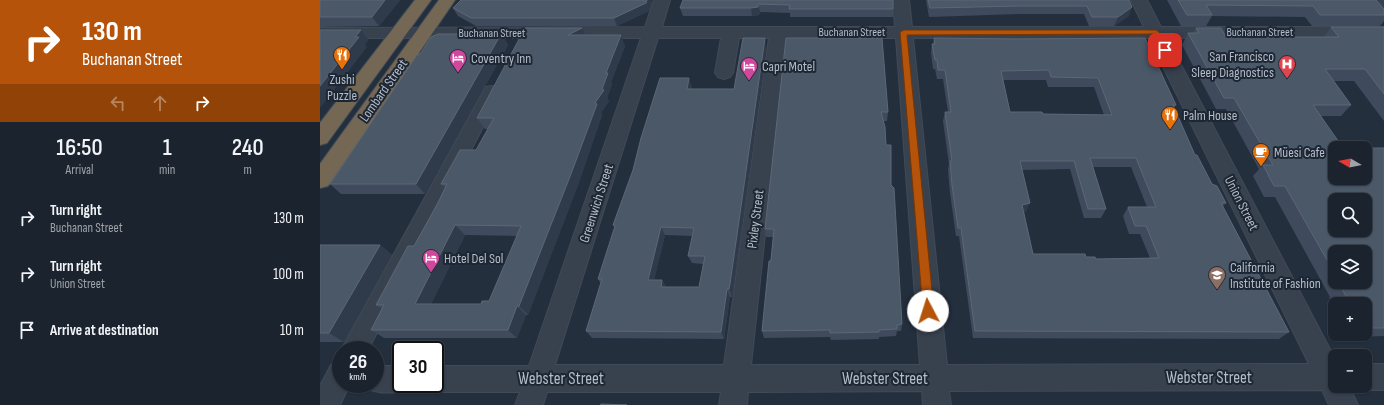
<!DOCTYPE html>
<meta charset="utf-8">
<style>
:root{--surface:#1b232e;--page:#242b36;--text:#f1f3f6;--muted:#a0a4aa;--line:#39404a}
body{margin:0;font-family:"Sofia Sans Condensed",sans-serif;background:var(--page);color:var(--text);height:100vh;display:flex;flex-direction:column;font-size:15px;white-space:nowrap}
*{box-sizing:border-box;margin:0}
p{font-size:13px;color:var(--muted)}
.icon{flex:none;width:22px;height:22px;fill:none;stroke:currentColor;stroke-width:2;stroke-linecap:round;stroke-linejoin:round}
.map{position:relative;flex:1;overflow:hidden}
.drawer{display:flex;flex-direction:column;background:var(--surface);width:320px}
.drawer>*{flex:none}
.guide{background:#b45309;color:#fff;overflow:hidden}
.needle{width:26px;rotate:279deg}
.tools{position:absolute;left:1008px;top:141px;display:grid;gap:8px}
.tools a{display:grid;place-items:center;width:44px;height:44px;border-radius:8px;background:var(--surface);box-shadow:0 1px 3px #0004,0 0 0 1px var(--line);font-size:20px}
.speed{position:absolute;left:12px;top:341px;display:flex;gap:8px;font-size:20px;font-weight:700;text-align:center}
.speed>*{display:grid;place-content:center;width:52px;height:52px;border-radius:50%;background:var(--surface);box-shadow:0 1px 3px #0004,0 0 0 1px var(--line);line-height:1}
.speed small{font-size:10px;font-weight:400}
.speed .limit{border:2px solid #111;border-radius:6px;background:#fff;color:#111}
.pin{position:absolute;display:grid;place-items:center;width:34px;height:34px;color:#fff;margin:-17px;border-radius:8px;box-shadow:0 2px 6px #0006}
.me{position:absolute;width:44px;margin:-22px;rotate:355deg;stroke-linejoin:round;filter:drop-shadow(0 0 3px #0008)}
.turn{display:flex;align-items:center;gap:14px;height:84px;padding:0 16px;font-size:18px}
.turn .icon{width:52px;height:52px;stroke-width:2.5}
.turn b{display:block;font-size:28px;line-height:34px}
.lanes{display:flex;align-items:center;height:38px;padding:0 16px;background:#0003;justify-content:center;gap:20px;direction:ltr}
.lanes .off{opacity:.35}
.eta{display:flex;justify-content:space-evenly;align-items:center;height:68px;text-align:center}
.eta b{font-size:24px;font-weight:600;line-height:28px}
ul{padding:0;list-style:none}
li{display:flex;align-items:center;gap:12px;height:56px;padding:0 16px}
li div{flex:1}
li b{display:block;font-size:15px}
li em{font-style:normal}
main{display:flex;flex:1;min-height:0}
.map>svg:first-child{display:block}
</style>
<main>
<section class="drawer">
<div class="guide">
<div class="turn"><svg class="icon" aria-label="right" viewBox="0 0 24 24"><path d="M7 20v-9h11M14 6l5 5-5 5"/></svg><div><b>130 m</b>Buchanan Street</div></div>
<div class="lanes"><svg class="icon off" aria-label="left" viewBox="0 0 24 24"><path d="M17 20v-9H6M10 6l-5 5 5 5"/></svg><svg class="icon off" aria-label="ahead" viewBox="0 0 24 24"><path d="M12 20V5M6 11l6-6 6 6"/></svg><svg class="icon" aria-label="right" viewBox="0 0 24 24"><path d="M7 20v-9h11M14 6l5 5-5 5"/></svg></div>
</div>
<div class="eta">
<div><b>16:50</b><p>Arrival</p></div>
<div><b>1</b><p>min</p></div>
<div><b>240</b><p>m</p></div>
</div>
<ul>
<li><svg class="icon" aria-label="right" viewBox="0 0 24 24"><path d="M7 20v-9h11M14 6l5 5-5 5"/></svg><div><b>Turn right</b><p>Buchanan Street</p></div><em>130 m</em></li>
<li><svg class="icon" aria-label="right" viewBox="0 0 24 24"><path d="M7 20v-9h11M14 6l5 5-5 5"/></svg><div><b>Turn right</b><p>Union Street</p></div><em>100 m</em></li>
<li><svg class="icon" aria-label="arrive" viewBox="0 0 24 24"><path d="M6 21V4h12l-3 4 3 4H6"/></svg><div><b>Arrive at destination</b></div><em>10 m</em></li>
</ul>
</section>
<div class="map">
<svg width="1064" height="405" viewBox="0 0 1064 405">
<rect width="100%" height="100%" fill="#242f3e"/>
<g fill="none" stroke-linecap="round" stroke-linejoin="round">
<defs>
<g id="minor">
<path d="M334,0H350L342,27H575L573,0H589L592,27H824L811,0H827L841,27H1064V37L847,38L1015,359V386H1029L1038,405H1009L1002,390L629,391L631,405H603L602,391L428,392L427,405H399L401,392H227L223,405H195L200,392H115L105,388L104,384H115V366H209L321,38H0V28L325,27ZM338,38H401L395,73L398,77L404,79L410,77L413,73L419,38H449L404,365H235ZM466,38H576L600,365H431ZM593,38H829L989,364L627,365Z"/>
<path d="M1050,0H1064V12L1058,10Z"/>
<path d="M172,86L179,87L181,92L48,350H21L163,92L165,87Z"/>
<path d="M21,361V384H30L20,405H0V386L11,365Z"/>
<path d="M1045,364H1064V390H1045L1035,386H1045Z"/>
<path d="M55,366H81V384H92L91,388C76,394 60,394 45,388L44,384H55Z"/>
</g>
<g id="highway">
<path d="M95,0H111L7,143L0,145V123Z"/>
<path d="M119,0H135L8,186L0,188V164Z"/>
</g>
</defs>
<use href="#minor" stroke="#414a57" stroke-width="2"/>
<use href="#highway" stroke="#434c59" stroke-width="2"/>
<use href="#minor" fill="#38414e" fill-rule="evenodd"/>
<use href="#highway" fill="#746855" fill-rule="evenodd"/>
</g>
<g fill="#3f4b5c" fill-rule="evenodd">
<path d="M0,0H80L59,26L0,27Z"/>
<path d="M141,0H331L332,2L329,11L297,26H156L138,16L133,8Z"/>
<path d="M363,0L573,9V17H470V13L440,12L439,15L432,16H363L360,8Z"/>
<path d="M606,0H809V16L794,26H769L764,14H698L609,17Z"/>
<path d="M847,0H1056L1064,9V21L1060,26H992L985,17L892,16L886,26H861Z"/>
<path d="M1011,27H1064V121L1034,81H1014L1031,105L1021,116H1001L1015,178L1064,148V336L1032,337L1029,334H1045V304H1015V310L1009,298L1010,297L955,197H944L933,176L939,169L906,109H896L862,45L868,33H873L876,28L906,37H1004ZM1015,252L1045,282H1015Z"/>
<path d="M262,28L264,35L305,46L291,82L292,84L287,98L289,101L281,113L282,115L258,185L208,315H206L197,338H64L51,330L62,309L56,305L94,246L125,188L121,184L156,150L168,129H165L157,118ZM145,235L197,236L169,301L161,304H111Z"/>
<path d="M181,34L188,45L105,194H21L10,184Z"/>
<path d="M466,38L568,112L567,121H563L571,185L582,324L581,331H577L576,336L559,337V339L511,340L510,337L444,338L442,331L453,237H446L445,229Z"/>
<path d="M614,38L697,39L856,105L854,108L875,155L892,184L906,203L903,206L969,332L959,339L653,338L639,236H636L630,193L628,170L629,164L623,121L625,112H628L623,79H617L615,69H613L611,53L612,44H613ZM683,80H726L728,87H774L784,115L723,114L690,112ZM773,167H811L827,207H808L803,216L809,234H820L830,258L776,259L766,257L713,254L704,212H706L702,170L750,169L764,218H781L786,209Z"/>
<path d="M446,47L413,292L412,297H410L404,339L272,338L266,331L281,284L278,279L295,228L293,225L372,87V89H414ZM345,235L373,236L368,256L372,263L383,264L379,287H346L342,280H334Z"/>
<path d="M0,245H60L72,255L24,342H0Z"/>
</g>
<g fill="#2f3b4b">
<path d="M65,0H80L59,26L52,17Z"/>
<path d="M327,0H331L332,2L329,11L297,26L294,18Z"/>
<path d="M438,4L440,12L439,15L432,16L431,8Z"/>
<path d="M812,7L809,16L794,26L798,17Z"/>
<path d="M262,28L267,40L248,35Z"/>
<path d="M41,30L49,40L45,44L47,47L0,108V86Z"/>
<path d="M181,34L188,45L105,194L96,184Z"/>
<path d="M301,35L305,46L291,82L292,84L287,98L289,101L281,113L282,115L258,185L208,315L199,306L275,103L282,89L286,73Z"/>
<path d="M445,38L446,47L412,297L409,289Z"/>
<path d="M369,78L372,87L369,98L367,89Z"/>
<path d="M710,203L706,212L699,213L702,205Z"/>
<path d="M135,225L145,235L107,313L95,304Z"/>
<path d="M341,227L345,235L332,288L328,280Z"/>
<path d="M60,245L72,255L24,342L9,333Z"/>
<path d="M342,280L346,288L341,287Z"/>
<path d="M407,289L410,297L404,339L401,332Z"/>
<path d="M197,306L206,315L197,338L188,330Z"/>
</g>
<g fill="#4b5868" stroke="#5c6777" fill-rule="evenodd">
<path d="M0,0H65L52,17H0Z"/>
<path d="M141,0H327L326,3L294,18H151L133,8Z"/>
<path d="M363,0H573V9H469L470,5L438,4V7L431,8H360Z"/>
<path d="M608,0H809L812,7L798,17H772L767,6H700L610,8Z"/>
<path d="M858,0H1056L1064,9V15H1000L993,6L886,5L892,15H867Z"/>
<path d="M1011,27H1064V94L1045,69H1005L1031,105H993L1023,148H1015V178H1045V148H1064V328H1046L1045,327V304H1030L1022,289H1024L1020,282H1045V252H1015V274L965,186H954L943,165H953L914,98H904L868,33H879L876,28H901L906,37H1019ZM1015,200H1045V230H1015Z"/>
<path d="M205,28H262L248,35H301L286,73H288L282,89L284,90L275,103L277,104L251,174L199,306H197L188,330H51L64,305H56L88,246H94L118,203L127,184H121L140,150H156L174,118H157ZM135,225L201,226L169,301H162L161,304H95Z"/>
<path d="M0,30H41L35,37H39L0,86Z"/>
<path d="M118,34H181L96,184H10L97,55L101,53L111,37Z"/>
<path d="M423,38H445L410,284L409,289H407L401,332L266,331L282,279H278L295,226L293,225L313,170L321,138L340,78H369L367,89H414ZM341,227L374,228L368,256H385L379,287H341L342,280H328Z"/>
<path d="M466,38H562L568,112H561L565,127L566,145H571V185L574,188L582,324L577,325V329L559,330V332L510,333V330L442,331L449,261H451L454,229H445Z"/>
<path d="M614,38L697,39L825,38L856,105H853L875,155H877L892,184L897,186L906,203H901L969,332L655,331L641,228H638L632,185L630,161H632L625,112H631L625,70H618L617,60H615L612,44H615ZM729,70L731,77L778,78L792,115L723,114L722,112H690L681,71ZM770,158H816L836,207H808L815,226H826L839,258L776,259L775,257H766L765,254H713L702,205L710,203L700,161H754L768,209H786Z"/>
<path d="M0,245H60L9,333H0Z"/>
<path d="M281,404L307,405H280Z"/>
</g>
<path fill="#b45309" stroke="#753606" d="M584,30H836L839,32L848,50L845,52H842L833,34L587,35L614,311L612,315L608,316L605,315L603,311L580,32Z"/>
<defs>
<symbol id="restaurant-pin" viewBox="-11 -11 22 30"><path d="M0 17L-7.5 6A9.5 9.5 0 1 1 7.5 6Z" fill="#e8710a" stroke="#1d2633"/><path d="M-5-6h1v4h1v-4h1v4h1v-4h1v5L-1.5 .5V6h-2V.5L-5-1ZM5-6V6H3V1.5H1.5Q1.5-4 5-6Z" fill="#fff"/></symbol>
<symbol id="hotel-pin" viewBox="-11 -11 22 30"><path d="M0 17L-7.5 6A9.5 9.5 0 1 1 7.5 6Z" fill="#d1479c" stroke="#1d2633"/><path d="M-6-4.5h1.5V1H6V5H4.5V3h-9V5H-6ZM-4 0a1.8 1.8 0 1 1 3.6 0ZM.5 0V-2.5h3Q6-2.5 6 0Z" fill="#fff"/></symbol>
<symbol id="hospital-pin" viewBox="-11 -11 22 30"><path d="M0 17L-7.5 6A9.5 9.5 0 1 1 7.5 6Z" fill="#e0444e" stroke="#1d2633"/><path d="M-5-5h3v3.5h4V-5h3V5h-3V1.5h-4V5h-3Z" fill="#fff"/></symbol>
<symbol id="cafe-pin" viewBox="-11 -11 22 30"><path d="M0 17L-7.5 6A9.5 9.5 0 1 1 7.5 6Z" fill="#e8710a" stroke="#1d2633"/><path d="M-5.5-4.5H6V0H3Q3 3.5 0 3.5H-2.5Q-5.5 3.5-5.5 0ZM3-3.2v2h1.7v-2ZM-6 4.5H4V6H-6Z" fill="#fff"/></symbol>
<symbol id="university-pin" viewBox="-11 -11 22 30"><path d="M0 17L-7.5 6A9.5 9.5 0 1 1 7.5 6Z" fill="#8d6e63" stroke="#1d2633"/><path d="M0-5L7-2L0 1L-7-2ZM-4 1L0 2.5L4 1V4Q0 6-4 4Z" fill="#fff"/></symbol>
</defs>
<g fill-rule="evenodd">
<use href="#restaurant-pin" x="12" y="45" width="20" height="27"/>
<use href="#hotel-pin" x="128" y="48" width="20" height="27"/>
<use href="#hospital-pin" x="957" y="54" width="20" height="27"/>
<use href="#hotel-pin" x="419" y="56" width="20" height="27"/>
<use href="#restaurant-pin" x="840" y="105" width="20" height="27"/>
<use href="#cafe-pin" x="931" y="142" width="20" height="27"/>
<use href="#hotel-pin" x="101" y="248" width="20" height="27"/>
<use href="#university-pin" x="887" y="265" width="20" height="27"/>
</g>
<g text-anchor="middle" stroke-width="4" stroke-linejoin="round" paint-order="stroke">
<g font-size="12" fill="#b4bcc9" stroke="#1d2633">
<text x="532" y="36">Buchanan Street</text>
<text x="940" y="36">Buchanan Street</text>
<text x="172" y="37">Buchanan Street</text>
</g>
<g font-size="14" fill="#b4bcc9" stroke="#1d2633" text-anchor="start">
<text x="954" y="61" text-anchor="end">San Francisco<tspan x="954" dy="16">Sleep Diagnostics</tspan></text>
<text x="151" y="63">Coventry Inn</text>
<text x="442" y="71">Capri Motel</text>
<text x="22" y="84" text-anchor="middle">Zushi<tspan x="22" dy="16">Puzzle</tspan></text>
<text x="863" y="120">Palm House</text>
<text x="954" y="157">Müesi Cafe</text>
<text x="124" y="263">Hotel Del Sol</text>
<text x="910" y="272">California<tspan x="910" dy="16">Institute of Fashion</tspan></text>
</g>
<g font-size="14" fill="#b4bcc9" stroke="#1d2633">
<text transform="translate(63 90) rotate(-55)" y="5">Lombard Street</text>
<text transform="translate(276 203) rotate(-72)" y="5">Greenwich Street</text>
<text transform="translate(922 203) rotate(63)" y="5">Union Street</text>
<text transform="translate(435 219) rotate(-83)" y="5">Pixley Street</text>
</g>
<g font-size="17" fill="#b4bcc9" stroke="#1d2633">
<text x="889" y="383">Webster Street</text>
<text x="241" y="384">Webster Street</text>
<text x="565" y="384">Webster Street</text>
</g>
</g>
</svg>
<div class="tools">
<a><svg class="needle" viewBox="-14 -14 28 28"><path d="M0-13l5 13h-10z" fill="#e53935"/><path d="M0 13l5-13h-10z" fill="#a0a4aa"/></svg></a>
<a><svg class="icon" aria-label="search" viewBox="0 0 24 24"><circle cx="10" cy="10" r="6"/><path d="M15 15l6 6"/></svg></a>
<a><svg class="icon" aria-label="layers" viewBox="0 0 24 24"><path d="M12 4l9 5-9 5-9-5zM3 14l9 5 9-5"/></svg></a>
<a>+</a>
<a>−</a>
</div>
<div class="speed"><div>26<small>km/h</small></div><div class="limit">30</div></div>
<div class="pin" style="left:845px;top:50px;background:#d93025"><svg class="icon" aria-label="arrive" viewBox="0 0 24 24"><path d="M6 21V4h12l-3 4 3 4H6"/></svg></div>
<svg class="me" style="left:608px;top:311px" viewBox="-20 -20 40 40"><circle r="19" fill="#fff"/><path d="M0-13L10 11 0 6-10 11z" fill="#b45309"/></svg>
</div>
</main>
